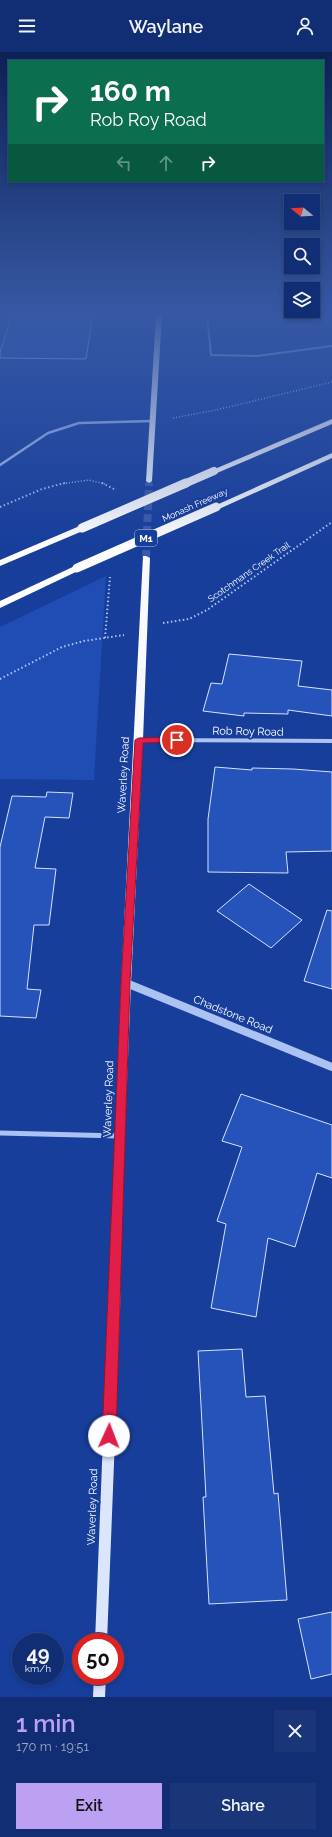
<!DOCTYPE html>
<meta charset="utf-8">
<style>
:root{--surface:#112e74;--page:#1a3679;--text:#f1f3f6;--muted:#9ca8c5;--line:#304a86;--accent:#bca0f2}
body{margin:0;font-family:Raleway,sans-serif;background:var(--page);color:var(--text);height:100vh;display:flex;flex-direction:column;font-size:15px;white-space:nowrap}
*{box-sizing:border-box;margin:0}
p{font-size:13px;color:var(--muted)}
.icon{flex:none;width:22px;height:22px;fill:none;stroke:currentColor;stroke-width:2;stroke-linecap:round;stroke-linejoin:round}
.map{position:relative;height:1645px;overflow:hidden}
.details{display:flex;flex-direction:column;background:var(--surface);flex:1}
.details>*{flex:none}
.guide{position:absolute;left:8px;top:8px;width:316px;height:122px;border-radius:0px;box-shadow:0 2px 6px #0003,0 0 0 1px var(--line);background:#0b6e4f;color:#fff;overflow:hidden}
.needle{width:26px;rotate:288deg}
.tools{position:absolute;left:284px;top:142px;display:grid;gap:8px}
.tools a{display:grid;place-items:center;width:36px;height:36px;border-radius:0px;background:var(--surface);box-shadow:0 2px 6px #0003,0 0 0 1px var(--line);font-size:20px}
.speed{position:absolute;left:12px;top:1581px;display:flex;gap:8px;font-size:20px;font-weight:700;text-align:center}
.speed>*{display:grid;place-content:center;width:52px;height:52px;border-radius:50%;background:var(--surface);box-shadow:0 2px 6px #0003,0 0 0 1px var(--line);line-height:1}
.speed small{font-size:10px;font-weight:400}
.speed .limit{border:6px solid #d22;background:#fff;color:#111}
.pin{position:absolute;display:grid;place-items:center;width:34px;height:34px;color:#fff;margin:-17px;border:2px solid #fff;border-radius:50%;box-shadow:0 1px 4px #0007}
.me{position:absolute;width:44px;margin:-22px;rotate:2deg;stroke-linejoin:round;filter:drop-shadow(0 0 3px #0008)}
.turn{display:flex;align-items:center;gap:14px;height:84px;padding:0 16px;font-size:18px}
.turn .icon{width:52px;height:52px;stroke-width:2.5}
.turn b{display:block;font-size:28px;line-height:34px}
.lanes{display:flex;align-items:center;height:38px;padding:0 16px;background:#0003;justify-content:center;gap:20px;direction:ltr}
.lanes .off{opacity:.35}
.round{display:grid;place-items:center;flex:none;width:42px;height:42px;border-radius:0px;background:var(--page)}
.summary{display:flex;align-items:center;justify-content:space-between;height:68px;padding:0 16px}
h1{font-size:24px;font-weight:600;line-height:30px;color:var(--accent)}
.primary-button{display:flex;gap:8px;margin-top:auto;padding:8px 16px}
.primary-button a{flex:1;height:46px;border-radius:0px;background:var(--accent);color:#111;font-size:16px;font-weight:600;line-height:46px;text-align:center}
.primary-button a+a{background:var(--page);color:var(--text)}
header{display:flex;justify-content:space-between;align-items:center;height:52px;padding:0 16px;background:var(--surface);font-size:18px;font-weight:600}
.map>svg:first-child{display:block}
</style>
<header><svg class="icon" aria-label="menu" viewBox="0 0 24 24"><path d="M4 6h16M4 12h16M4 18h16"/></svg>Waylane<svg class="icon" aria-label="person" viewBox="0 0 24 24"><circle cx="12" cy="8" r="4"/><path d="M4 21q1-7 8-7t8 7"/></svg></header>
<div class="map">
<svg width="332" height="1645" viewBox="0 0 332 1645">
<rect width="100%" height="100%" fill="#173e9b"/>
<path fill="#1f4db4" d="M106,524L94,728L0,727V575Z"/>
<g fill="#2553b9" stroke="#d4e1fc">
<path d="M12,263H93L86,307L0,306V300Z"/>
<path d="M229,602L302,609L298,634L332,638V664L288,658V662L244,661V664L203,659L211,631L222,632Z"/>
<path d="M215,715L252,718V716L293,717L332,720V799L286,800L288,821L208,820V767Z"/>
<path d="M47,740L73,741L69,766L45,765L35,816L56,817L49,873H34L27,937L41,938L36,966L0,964V795L12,744L46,745Z"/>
<path d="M249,832L302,868L271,896L217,859Z"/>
<path d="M327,858L332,859V937L304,929Z"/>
<path d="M241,1042L332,1073V1126L317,1121L295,1195L268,1186L256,1265L211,1256L226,1172L217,1169L242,1095L222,1089Z"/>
<path d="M242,1297L246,1345L265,1344L274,1442L278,1441L287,1548L209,1552L203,1445H206L198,1299Z"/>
<path d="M332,1560V1622L311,1627L298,1567Z"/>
</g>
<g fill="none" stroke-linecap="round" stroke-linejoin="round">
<path stroke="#3a5baa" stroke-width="6" stroke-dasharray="6 3" stroke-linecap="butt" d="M149,432V429"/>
<path stroke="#3a5baa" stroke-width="8" stroke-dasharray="8 4" stroke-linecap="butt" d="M146,506L149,431"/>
<g stroke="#acc2f2" stroke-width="1.5" stroke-dasharray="1 2" stroke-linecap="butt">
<path d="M173,366L216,358L332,330"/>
<path d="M60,432L89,428L105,432"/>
</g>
<g stroke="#acc2f2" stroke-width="2" stroke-dasharray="1.5 2.5" stroke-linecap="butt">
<path d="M102,431L116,438"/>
<path d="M0,455L42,437L65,431"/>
<path d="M163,571L189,567L207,558L332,470"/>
<path d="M105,586L110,525"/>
<path d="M0,627L62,595L84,589L124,583"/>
</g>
<path stroke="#acc2f2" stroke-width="2" d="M207,263L211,303L257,304L332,294"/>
<path stroke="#acc2f2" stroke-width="2.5" d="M0,413L48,381L79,371L152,369"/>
<path stroke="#acc2f2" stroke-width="4" d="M139,688L332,689"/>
<path stroke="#acc2f2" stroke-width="5" d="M0,1081L120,1084"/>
<path stroke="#acc2f2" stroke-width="8" d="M126,931L332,1015"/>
<path stroke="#dbe5fc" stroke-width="10" d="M114,1234L126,931"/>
<g stroke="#dbe5fc" stroke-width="12">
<path d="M101,1590L115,1233"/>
<path d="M99,1645L100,1624"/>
</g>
<g fill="#f7f9ff" fill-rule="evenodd">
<path d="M156,263H162L152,429L149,431L146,429Z"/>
<path d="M143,504H146L150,506L143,688L131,931L130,934L126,935L122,934L121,931Z"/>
</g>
<g fill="#fff" fill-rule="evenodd">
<path d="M332,367V372L217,421H211L210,419Z"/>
<path d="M332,401V406L219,457H213L212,455Z"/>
<path d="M82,473L85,474V478L0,514V508Z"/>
<path d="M77,513L82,516L80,518L0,556V549Z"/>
</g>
<path stroke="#fff" stroke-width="8" d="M184,432L214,419"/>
<g stroke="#fff" stroke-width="9">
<path d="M82,476L186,431"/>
<path d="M77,516L216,455"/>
</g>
</g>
<linearGradient id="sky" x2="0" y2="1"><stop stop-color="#0d2255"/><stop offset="0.53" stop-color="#3658a4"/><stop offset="1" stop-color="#3658a4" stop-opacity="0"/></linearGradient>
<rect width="332" height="494" fill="url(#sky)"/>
<path fill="#e11d48" stroke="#92132f" d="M177,685L180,686V690L143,691L130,931L116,1384L114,1389L109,1391L104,1389L102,1384L121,931L135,688L139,686Z"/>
<g text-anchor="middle" stroke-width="4" stroke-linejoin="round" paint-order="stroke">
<g font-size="9" fill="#fff" stroke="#173e9b">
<text transform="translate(195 453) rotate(-24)" y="3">Monash Freeway</text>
<text transform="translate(249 520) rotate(-35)" y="3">Scotchmans Creek Trail</text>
</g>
<rect fill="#173e9b" stroke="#b9c5e1" stroke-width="1" x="135" y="478" width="22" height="16" rx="3"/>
<g font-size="10" font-weight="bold" fill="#fff">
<text x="146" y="490">M1</text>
</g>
<g font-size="11" fill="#fff" stroke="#173e9b">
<text transform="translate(248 679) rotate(1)" y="4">Rob Roy Road</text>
<text transform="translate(123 723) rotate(-87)" y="4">Waverley Road</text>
<text transform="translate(233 962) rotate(22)" y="4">Chadstone Road</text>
<text transform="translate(108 1047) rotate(-88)" y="4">Waverley Road</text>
<text transform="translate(92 1455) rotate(-88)" y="4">Waverley Road</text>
</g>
</g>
</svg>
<div class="tools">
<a><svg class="needle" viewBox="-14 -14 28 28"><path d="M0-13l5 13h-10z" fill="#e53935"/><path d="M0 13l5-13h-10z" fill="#9ca8c5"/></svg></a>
<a><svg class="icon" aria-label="search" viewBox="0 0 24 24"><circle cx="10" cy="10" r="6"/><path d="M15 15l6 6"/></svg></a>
<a><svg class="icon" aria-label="layers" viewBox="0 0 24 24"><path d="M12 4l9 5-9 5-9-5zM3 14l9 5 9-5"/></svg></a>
</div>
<div class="speed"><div>49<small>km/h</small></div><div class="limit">50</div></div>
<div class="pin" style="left:177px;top:688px;background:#d93025"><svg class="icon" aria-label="arrive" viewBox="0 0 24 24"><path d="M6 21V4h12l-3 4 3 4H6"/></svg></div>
<svg class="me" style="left:109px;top:1384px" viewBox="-20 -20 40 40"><circle r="19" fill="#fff"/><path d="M0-13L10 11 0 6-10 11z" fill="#e11d48"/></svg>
<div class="guide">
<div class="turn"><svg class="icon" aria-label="right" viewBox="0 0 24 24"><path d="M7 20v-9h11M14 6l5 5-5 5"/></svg><div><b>160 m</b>Rob Roy Road</div></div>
<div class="lanes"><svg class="icon off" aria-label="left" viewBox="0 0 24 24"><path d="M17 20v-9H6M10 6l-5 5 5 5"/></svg><svg class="icon off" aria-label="ahead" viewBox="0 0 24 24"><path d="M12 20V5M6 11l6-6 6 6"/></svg><svg class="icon" aria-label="right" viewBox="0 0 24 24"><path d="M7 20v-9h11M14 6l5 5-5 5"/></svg></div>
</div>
</div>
<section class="details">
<div class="summary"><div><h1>1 min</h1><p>170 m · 19:51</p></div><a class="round"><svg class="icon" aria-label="close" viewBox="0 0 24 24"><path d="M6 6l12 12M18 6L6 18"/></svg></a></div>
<div class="primary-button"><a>Exit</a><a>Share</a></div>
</section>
